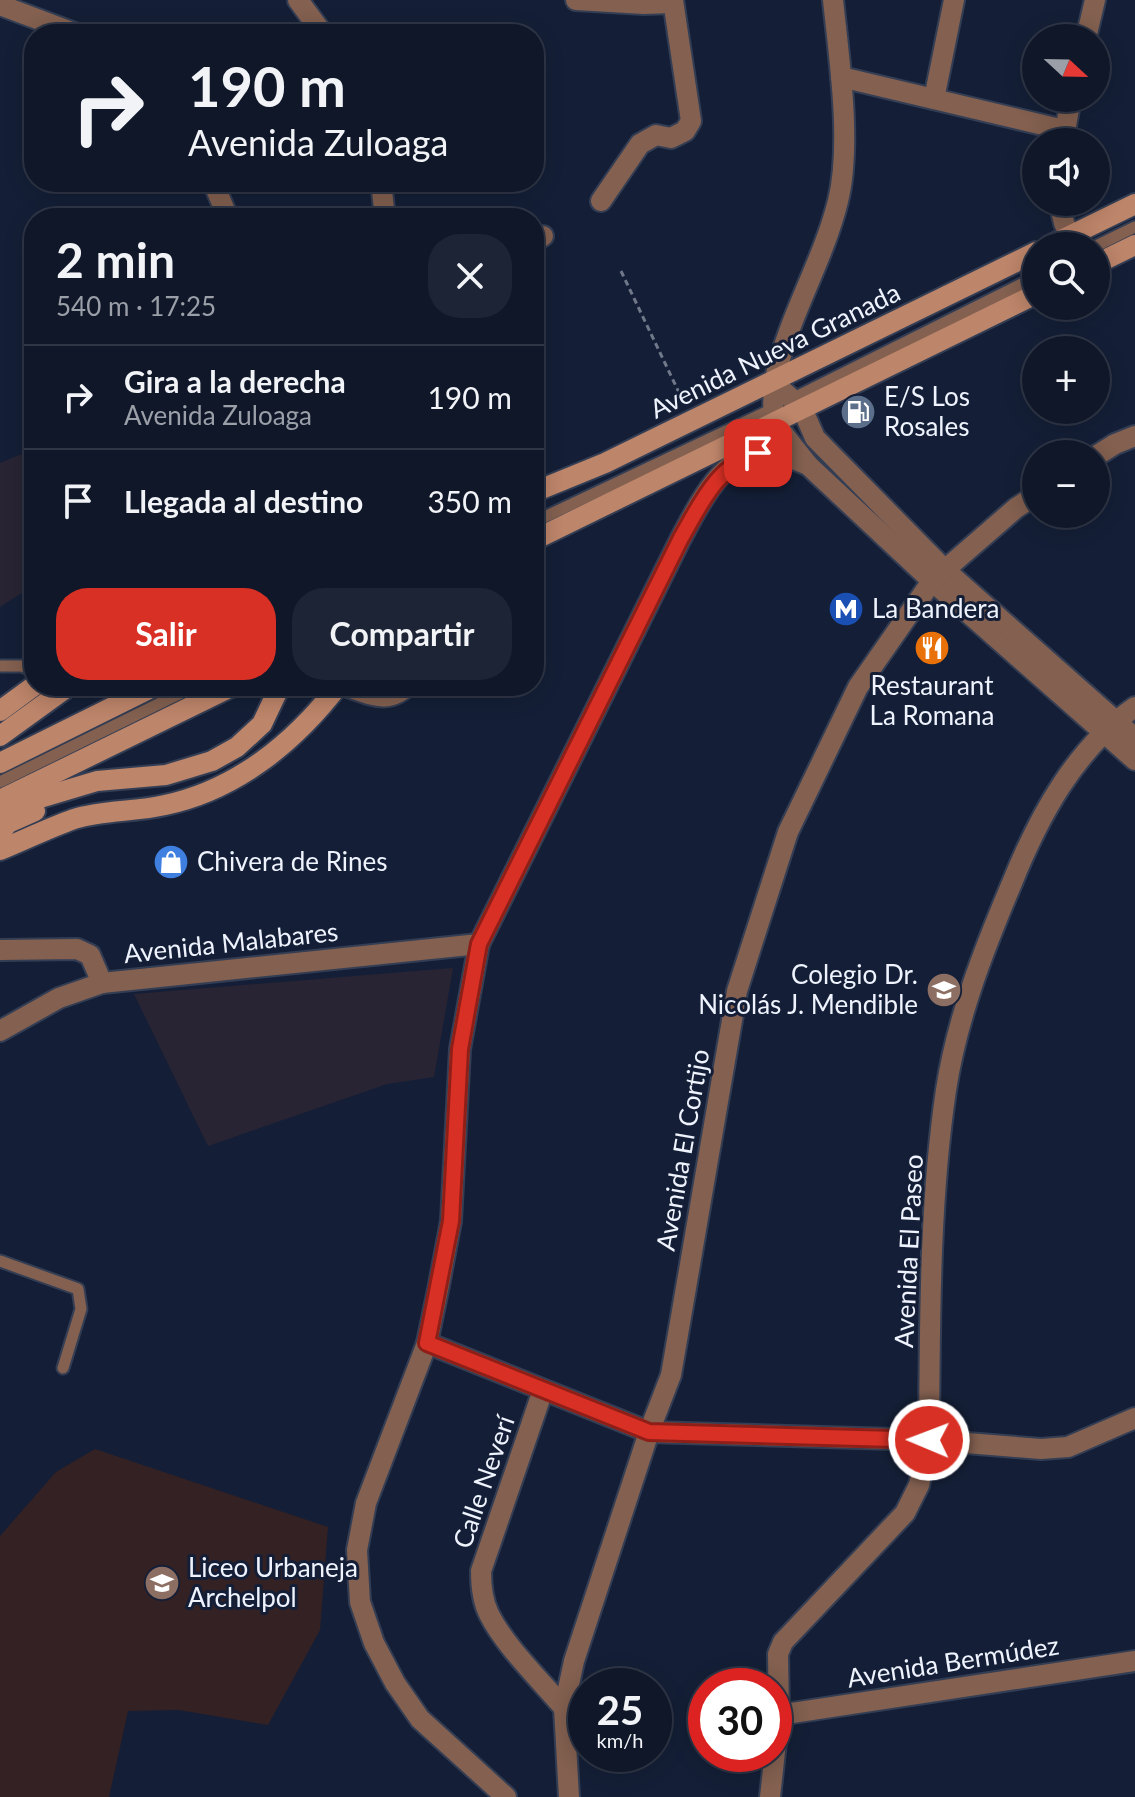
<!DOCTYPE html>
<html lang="es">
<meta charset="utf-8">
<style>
:root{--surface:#0f1729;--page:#1d2435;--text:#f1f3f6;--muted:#9b9fa8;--line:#2f3646;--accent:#d93025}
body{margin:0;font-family:Lato,sans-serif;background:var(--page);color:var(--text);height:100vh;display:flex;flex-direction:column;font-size:30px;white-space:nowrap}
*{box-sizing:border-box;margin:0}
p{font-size:26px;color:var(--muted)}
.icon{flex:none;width:44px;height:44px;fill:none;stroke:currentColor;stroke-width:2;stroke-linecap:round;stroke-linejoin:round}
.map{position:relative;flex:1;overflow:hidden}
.sheet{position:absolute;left:24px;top:208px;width:520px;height:488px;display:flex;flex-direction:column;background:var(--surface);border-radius:32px;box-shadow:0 4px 20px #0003,0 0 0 2px var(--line)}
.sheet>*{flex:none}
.guide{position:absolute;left:24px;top:24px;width:520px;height:168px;border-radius:32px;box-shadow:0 4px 20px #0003,0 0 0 2px var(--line);background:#0f1729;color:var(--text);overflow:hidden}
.needle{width:52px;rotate:112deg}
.controls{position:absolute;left:1022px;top:24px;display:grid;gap:16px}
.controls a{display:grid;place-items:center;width:88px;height:88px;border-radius:50%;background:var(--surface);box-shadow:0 4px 20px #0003,0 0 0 2px var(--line);font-size:40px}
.speed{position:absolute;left:568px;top:1668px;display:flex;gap:16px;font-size:40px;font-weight:700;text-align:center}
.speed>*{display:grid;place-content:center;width:104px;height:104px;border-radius:50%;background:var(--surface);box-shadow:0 4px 20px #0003,0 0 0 2px var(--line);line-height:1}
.speed small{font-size:20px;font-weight:400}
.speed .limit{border:12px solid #d22;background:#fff;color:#111}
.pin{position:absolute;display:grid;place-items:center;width:68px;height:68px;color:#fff;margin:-34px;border-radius:16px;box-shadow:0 4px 12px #0006}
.me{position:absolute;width:88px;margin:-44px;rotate:271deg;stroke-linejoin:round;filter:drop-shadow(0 0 6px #0008)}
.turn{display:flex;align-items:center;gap:28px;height:168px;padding:0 32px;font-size:36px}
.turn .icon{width:104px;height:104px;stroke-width:2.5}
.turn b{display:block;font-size:56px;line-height:68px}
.round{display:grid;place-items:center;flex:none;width:84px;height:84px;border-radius:32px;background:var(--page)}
.summary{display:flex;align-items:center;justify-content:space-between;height:136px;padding:0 32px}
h1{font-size:48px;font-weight:700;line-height:60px}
.cta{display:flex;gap:16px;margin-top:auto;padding:16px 32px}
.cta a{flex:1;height:92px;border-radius:32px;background:var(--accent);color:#fff;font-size:32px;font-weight:700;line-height:92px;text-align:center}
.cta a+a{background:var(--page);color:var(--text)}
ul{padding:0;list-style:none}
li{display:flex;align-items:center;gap:24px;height:104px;padding:0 32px;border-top:2px solid var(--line)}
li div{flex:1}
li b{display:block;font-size:30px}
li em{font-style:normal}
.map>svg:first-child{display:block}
</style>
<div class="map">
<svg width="1135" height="1797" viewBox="0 0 1135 1797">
<rect width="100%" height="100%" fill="#141f37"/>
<g fill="#292433">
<path d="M34,449V585L0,607V463Z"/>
<path d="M453,968L434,1077L387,1084L208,1146L134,994Z"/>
</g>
<path fill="#342123" d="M95,1449L328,1527L320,1630L268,1725L179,1710L128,1711L109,1797H0V1536L56,1472Z"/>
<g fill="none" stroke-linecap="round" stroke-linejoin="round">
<defs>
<g id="lane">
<path d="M1096,246L1135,227"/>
<path d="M790,400L1036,277"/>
<path d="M534,522L775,408"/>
<path d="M0,666H21L34,670"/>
<path d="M336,688C368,697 387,713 414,686"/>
<path d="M0,782L195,686"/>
<path d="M0,1261L78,1289L81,1309L63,1368"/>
</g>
<g id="street">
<path d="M298,0L323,34"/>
<path d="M576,0L644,4L673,3"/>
<path d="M833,0C839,58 852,144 838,201C823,262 788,317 775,379C772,392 774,408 773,421L808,465L932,581L1135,760"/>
<path d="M0,5L77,34"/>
<path d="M1086,38L1095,0"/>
<path d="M841,77L1064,130"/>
<path d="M934,99L954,0"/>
<path d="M1063,142L1071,98"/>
<path d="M213,182L228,218"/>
<path d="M381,182L385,218"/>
<path d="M601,201L640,144L656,135L671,138L685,131L691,121L673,0"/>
<path d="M1059,202L1064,223L1070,236"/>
<path d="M534,241L543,236"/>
<path d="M774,383L802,408L815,438L945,570L1135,738"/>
<path d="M1096,456L1115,444L1135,436"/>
<path d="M0,950L77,949L90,955L102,983"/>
<path d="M0,1031L59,998L102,983L479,944"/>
<path d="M427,1343L649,1432L929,1440L1041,1449L1068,1447L1135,1418"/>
<path d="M543,1390L481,1571C481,1586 482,1600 489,1614C504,1645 541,1681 564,1708"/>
<path d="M779,1715L1135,1661"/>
<path d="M506,1797L420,1719L395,1683L374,1643L360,1602L357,1550L366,1503L427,1343L438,1290L451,1221L460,1049L479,944L681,538C699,505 725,447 772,453C784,454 797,461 808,465"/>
<path d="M569,1797L564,1708L574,1661L649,1432L671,1375L737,991L788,832L858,687L932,581L1016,508L1036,495"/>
<path d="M770,1797L779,1715L778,1654L783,1642L905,1513L919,1485L929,1440C930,1324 929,1205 946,1090C957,1018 984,949 1012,883C1039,816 1075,749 1135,707"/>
</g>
<g id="secondary">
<path d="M1049,246L1135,204"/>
<path d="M1096,264L1135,245"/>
<path d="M534,492L605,463L1036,252"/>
<path d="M534,540L1036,294"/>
<path d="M0,711L34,686"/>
<path d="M0,736L69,686"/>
<path d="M0,763L155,686"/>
<path d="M0,800L233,686"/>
<path d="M0,810L97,781L166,775L212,761L237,747L262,724L280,686"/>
<path d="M0,833L8,823L35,811"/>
<path d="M0,850C24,840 49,828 74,819C103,810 135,812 165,805C236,790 294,743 338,686"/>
</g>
</defs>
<use href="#lane" stroke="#333d53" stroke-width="15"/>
<use href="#street" stroke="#333d53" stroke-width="24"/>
<use href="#secondary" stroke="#333d53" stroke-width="24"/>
<path stroke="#70788a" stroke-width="3" stroke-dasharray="6 4" stroke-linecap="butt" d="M621,271L684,403"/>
<use href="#lane" stroke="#836050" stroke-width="11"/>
<use href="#street" stroke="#836050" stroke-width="20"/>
<use href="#secondary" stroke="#bd856a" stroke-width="20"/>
</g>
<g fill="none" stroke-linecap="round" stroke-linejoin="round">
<defs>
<path id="route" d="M758,453C717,466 701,503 681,538L479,944L460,1049L451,1221L427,1343L649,1432L929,1440"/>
</defs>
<use href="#route" stroke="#8d1f18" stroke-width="20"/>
<use href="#route" stroke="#d93025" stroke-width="14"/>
</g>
<defs>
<symbol id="fuel-disc" viewBox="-11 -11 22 22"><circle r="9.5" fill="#5c6f8a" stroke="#141f37"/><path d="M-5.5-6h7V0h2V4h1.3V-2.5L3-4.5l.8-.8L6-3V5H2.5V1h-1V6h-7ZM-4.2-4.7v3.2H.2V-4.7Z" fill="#fff"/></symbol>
<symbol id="metro-disc" viewBox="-11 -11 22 22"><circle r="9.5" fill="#1a4fb4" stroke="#141f37"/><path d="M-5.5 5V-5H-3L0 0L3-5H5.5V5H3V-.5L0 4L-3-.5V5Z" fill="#fff"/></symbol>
<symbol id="restaurant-disc" viewBox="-11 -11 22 22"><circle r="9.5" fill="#e8710a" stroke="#141f37"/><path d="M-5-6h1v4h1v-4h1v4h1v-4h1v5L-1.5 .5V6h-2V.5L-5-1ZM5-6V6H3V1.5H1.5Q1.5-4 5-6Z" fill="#fff"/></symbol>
<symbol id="shop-disc" viewBox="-11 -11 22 22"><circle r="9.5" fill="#3f7fe0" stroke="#141f37"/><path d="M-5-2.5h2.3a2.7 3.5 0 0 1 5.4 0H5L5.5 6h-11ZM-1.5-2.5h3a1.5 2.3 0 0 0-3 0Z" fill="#fff"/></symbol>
<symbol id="school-disc" viewBox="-11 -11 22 22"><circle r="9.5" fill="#8d6e63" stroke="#141f37"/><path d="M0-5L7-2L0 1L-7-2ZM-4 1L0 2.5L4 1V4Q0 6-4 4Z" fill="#fff"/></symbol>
</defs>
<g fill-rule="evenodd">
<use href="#fuel-disc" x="838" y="392" width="40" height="40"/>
<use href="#metro-disc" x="826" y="589" width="40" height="40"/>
<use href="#restaurant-disc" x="912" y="628" width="40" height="40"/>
<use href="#shop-disc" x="151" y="842" width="40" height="40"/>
<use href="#school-disc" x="924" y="970" width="40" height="40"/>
<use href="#school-disc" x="142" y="1563" width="40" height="40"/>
</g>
<g text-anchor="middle" stroke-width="6" stroke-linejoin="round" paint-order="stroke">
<g font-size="26" fill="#eef3fd" stroke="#141f37">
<text transform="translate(775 351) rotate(-26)" y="9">Avenida Nueva Granada</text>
<text transform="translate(231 943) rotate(-6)" y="9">Avenida Malabares</text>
<text transform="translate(683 1150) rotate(-80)" y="9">Avenida El Cortijo</text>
<text transform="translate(909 1251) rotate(-87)" y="9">Avenida El Paseo</text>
<text transform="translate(484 1482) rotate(-71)" y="9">Calle Neverí</text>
<text transform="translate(953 1662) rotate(-9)" y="9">Avenida Bermúdez</text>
</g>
<g font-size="26" fill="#eef3fd" stroke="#141f37" text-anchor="start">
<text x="884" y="406">E/S Los<tspan x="884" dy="30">Rosales</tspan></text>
<text x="872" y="618">La Bandera</text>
<text x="932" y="695" text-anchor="middle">Restaurant<tspan x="932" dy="30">La Romana</tspan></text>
<text x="197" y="871">Chivera de Rines</text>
<text x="918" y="984" text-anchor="end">Colegio Dr.<tspan x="918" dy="30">Nicolás J. Mendible</tspan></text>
<text x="188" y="1577">Liceo Urbaneja<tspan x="188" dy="30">Archelpol</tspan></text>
</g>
</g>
</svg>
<div class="controls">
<a><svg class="needle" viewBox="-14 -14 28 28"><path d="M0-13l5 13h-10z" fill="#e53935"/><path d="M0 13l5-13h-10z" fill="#9b9fa8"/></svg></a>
<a><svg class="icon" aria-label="sound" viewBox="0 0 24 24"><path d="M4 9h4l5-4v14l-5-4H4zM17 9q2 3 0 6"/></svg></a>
<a><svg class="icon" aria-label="search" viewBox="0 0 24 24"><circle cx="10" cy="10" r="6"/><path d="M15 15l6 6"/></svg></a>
<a>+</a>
<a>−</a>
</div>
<div class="speed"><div>25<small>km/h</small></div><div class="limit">30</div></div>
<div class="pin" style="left:758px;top:453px;background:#d93025"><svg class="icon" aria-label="arrive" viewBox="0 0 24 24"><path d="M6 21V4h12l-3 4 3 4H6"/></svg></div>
<svg class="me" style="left:929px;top:1440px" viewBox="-20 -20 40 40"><circle r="17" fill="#d93025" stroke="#fff" stroke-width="3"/><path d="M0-11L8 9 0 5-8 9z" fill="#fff"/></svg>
<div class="guide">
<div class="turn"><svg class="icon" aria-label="right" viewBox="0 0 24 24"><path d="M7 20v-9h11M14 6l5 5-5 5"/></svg><div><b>190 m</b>Avenida Zuloaga</div></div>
</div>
<section class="sheet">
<div class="summary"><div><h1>2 min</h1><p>540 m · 17:25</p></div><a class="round"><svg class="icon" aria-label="close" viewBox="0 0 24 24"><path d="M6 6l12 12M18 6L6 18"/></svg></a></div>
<ul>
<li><svg class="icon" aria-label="right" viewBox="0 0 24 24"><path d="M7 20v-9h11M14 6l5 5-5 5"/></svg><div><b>Gira a la derecha</b><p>Avenida Zuloaga</p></div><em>190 m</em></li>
<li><svg class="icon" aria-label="arrive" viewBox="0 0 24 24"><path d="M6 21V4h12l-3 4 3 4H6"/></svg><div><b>Llegada al destino</b></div><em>350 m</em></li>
</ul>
<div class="cta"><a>Salir</a><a>Compartir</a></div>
</section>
</div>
